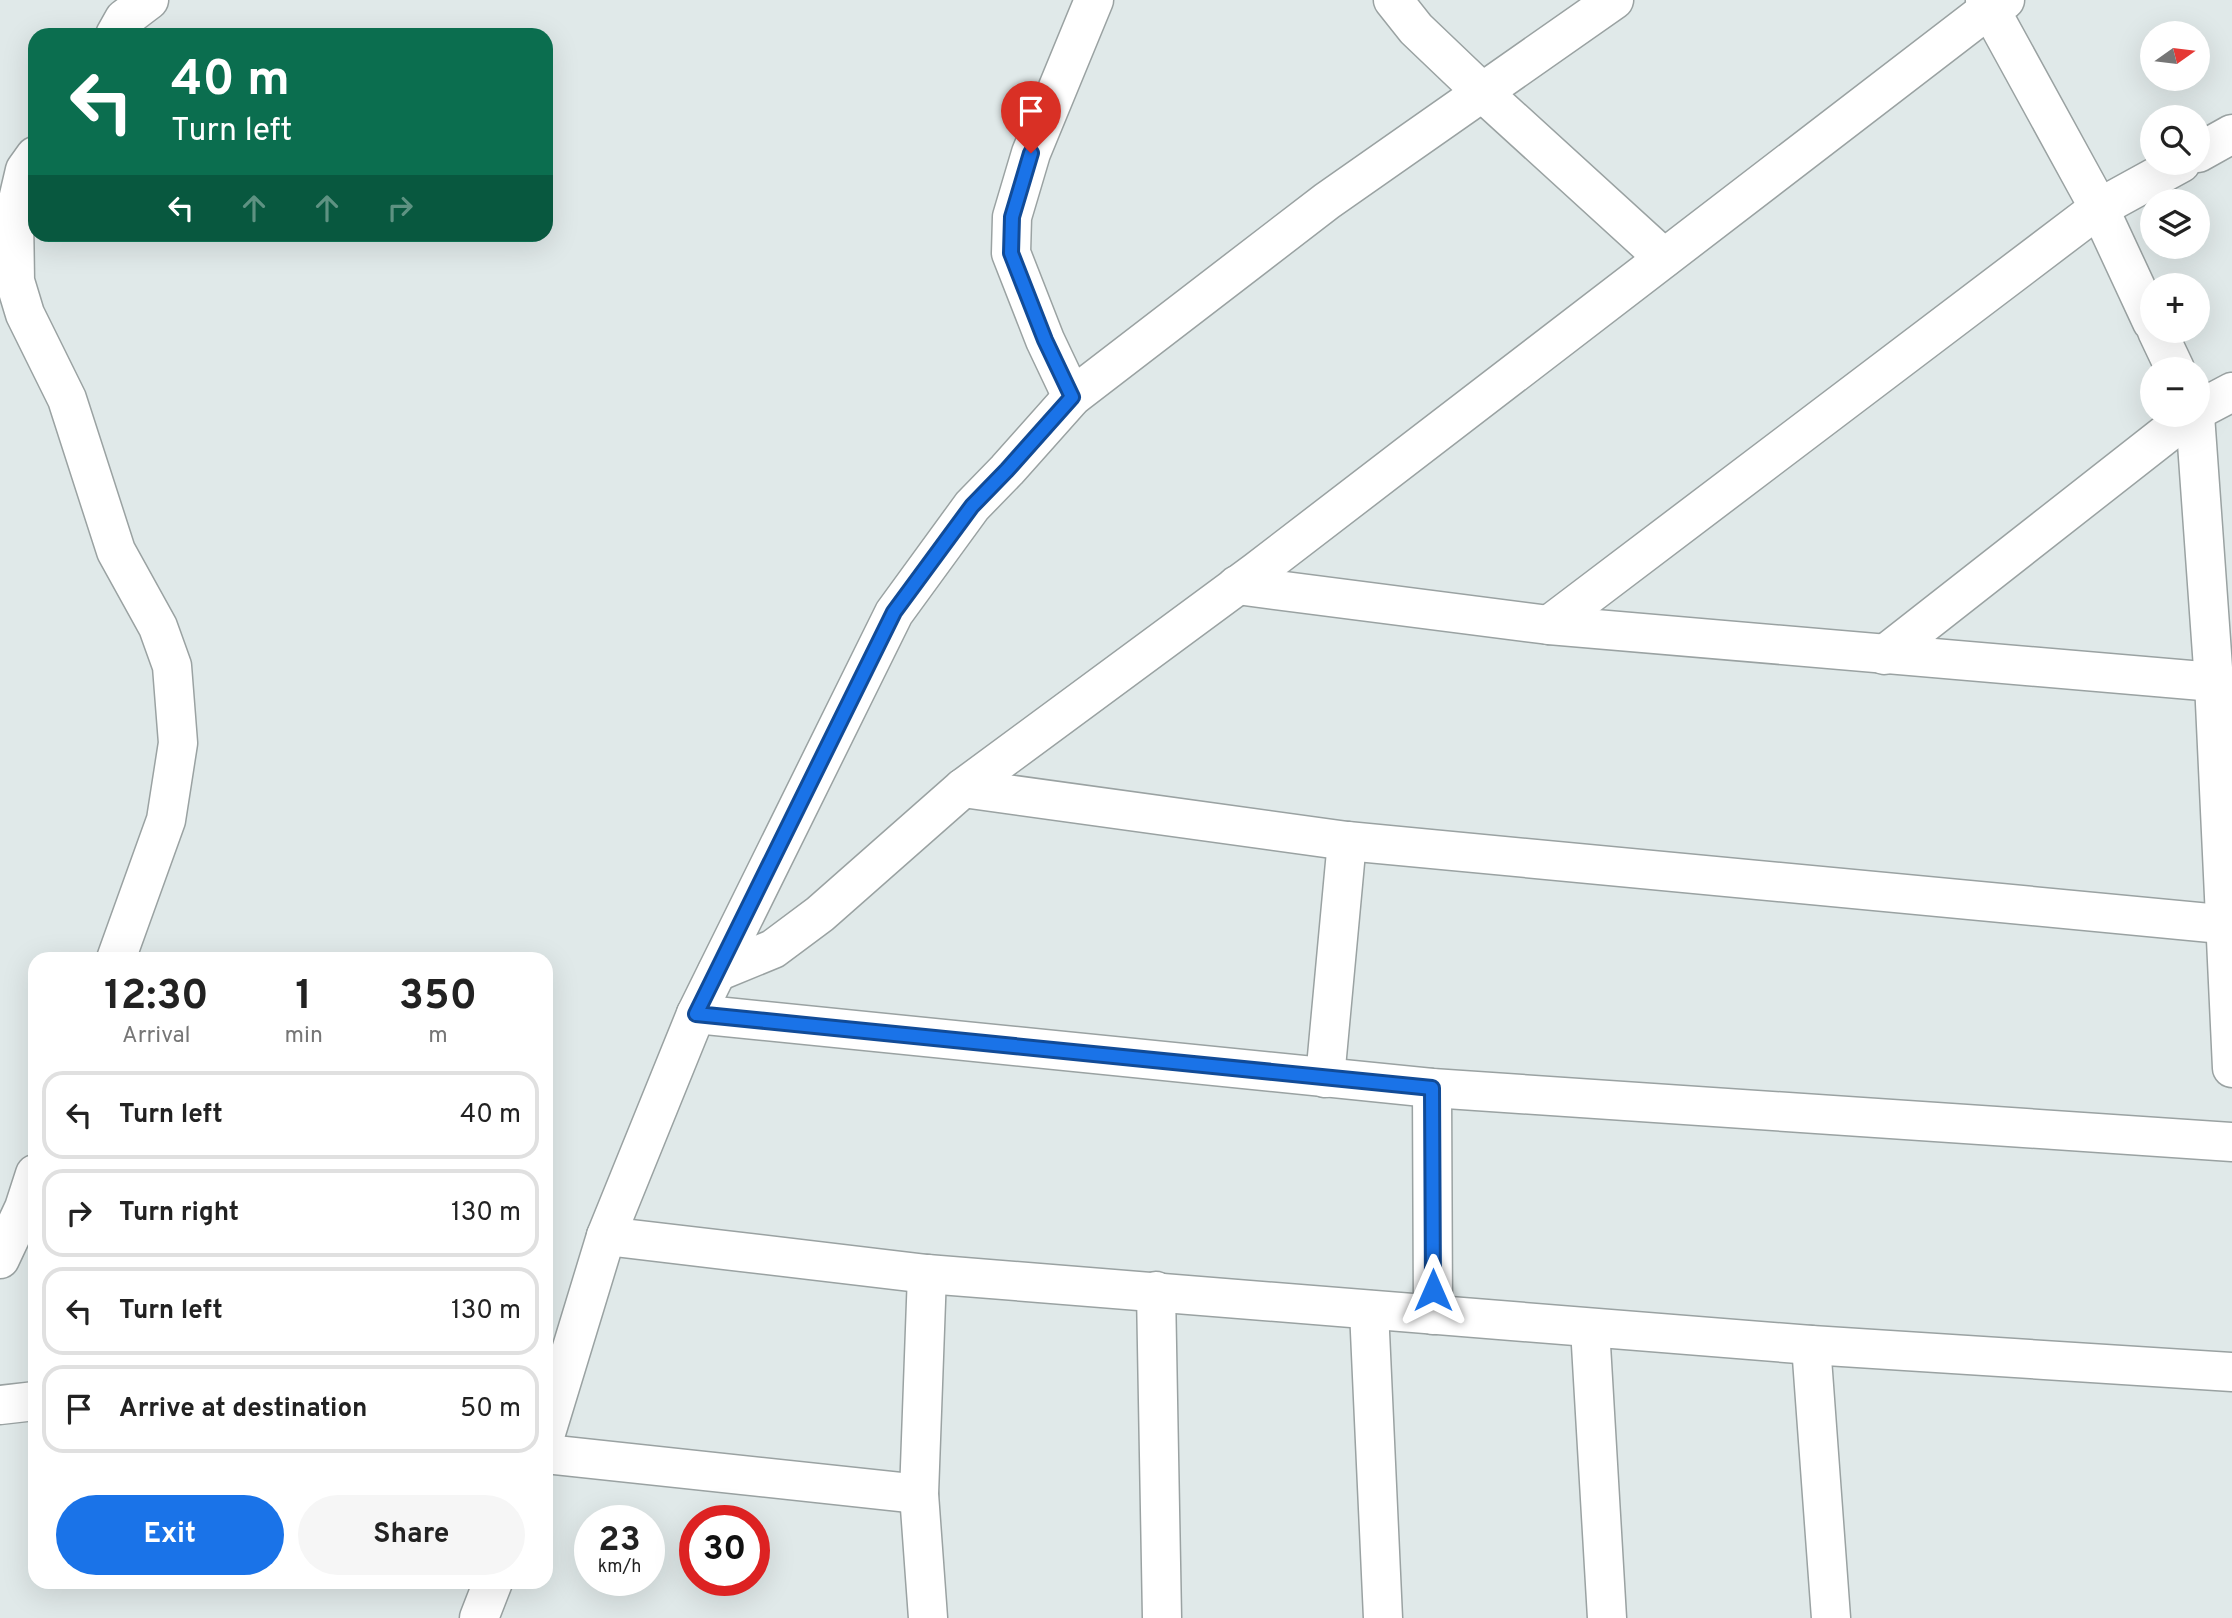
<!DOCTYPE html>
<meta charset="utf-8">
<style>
:root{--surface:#fff;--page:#f6f6f6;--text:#222;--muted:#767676;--line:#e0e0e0;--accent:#1a73e8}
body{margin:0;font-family:Overpass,sans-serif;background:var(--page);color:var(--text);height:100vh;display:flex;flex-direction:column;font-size:26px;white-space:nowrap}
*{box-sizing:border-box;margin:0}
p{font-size:23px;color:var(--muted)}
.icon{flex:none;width:38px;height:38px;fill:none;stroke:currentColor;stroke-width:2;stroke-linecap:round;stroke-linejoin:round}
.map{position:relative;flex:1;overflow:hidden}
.sheet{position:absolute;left:28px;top:952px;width:525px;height:637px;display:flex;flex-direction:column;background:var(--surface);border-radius:21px;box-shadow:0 7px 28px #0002}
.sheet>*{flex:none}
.guide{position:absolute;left:28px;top:28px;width:525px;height:214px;border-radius:21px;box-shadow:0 7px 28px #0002;background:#0b6e4f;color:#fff;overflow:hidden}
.needle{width:46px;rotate:76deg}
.fabs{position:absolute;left:2140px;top:21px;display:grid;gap:14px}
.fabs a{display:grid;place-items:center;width:70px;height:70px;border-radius:50%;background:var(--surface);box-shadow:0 7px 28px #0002;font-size:35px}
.speed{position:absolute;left:574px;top:1505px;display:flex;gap:14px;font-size:35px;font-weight:700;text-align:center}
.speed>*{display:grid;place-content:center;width:91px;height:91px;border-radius:50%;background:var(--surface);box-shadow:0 7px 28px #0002;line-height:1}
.speed small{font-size:18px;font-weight:400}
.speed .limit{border:10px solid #d22;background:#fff;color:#111}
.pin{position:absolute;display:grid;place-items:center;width:60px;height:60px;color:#fff;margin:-72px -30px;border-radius:50% 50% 50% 0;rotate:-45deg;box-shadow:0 0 7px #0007}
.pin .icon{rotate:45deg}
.me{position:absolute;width:77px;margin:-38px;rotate:0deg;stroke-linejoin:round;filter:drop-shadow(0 0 5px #0008)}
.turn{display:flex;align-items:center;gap:24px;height:147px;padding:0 28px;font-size:32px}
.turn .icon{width:91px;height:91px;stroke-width:2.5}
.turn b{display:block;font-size:49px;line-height:60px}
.lanes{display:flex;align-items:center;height:66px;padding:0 28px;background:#0003;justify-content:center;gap:35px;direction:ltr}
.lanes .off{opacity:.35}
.eta{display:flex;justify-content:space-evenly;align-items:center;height:119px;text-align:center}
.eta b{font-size:42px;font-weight:700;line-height:49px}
.action{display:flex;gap:14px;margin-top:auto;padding:14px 28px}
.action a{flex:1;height:80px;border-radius:42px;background:var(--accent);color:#fff;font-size:28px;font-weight:700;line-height:80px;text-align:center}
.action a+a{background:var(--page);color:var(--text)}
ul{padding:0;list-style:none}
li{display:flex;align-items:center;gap:21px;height:88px;margin:0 14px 10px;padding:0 14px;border:4px solid var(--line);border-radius:21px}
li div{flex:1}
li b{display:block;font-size:26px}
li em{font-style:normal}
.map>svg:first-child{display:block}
</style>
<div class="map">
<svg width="2232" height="1618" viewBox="0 0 2232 1618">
<rect width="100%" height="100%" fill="#e0e9e9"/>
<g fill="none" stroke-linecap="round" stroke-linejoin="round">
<defs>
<g id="minor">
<path d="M1393,0L1416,29L1482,92L1664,258"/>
<path d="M1985,0L2099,208L2152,322"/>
<path d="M115,35L124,19L149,0"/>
<path d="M2198,153L2232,134"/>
<path d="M35,156L25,170L14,217L15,281L25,314L67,399L116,551L158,627L172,666L178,743L166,820L116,959"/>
<path d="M2157,331L2175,369"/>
<path d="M1072,397L1045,340L1011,253L1012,217L1031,153L1094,0"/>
<path d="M2198,410L2232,392"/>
<path d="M2195,415L2214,682L2232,1068"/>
<path d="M1237,585L1549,625L2214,682"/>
<path d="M1549,625L2099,208L2181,163"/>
<path d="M1884,655L2190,415"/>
<path d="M963,788L1347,841L2232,925"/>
<path d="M717,972L773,949L820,914L963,788L1257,571L1990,8L2005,0"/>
<path d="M696,1014L1432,1088L2232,1142"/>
<path d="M1325,1078L1347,841"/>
<path d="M1432,1088L1433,1315"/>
<path d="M606,1236L927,1274L1811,1345L2232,1372"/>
<path d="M0,1259L24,1208L35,1174"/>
<path d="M927,1274L919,1494L928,1618"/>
<path d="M1156,1291L1162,1618"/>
<path d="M1369,1310L1383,1618"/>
<path d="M1590,1328L1607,1618"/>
<path d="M1811,1345L1831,1618"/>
<path d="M0,1405L35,1401"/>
<path d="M546,1433L606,1236L696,1014L894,613L972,506L1007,470L1072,397L1327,201L1614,0"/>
<path d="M546,1454L919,1494"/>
<path d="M479,1618L493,1582"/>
</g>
</defs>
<use href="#minor" stroke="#9aa2a2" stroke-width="41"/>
<use href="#minor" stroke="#fff" stroke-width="38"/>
</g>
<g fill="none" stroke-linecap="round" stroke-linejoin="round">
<defs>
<path id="route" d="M1031,153L1012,217L1011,253L1045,340L1072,397L1007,470L972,506L894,612L696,1014L1432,1088L1433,1290"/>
</defs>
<use href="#route" stroke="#114b97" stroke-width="18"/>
<use href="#route" stroke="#1a73e8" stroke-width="12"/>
</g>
</svg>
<div class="fabs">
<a><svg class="needle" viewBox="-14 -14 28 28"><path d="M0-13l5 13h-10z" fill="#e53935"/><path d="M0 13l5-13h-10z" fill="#767676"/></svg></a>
<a><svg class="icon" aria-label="search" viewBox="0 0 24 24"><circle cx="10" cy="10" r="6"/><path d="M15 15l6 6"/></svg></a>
<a><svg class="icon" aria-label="layers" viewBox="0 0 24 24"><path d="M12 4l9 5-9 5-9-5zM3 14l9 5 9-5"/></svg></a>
<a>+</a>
<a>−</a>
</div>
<div class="speed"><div>23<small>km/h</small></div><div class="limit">30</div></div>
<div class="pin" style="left:1031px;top:153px;background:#d93025"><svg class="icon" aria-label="arrive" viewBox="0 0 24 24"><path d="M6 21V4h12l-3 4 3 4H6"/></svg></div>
<svg class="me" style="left:1433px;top:1290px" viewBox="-20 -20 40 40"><path d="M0-17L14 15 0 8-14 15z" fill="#1a73e8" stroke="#fff" stroke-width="4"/></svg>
<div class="guide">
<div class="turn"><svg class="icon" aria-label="left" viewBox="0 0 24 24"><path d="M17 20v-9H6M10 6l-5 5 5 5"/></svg><div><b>40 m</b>Turn left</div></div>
<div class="lanes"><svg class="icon" aria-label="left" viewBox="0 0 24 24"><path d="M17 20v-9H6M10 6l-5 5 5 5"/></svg><svg class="icon off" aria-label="ahead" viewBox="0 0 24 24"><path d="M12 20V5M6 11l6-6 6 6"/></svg><svg class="icon off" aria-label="ahead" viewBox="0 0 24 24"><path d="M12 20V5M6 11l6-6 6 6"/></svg><svg class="icon off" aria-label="right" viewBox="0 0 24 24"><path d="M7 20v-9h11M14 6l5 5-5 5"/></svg></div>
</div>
<section class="sheet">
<div class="eta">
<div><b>12:30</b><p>Arrival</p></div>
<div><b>1</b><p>min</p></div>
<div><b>350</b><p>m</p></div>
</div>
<ul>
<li><svg class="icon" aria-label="left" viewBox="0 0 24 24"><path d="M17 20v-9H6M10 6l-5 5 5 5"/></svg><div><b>Turn left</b></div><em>40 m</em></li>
<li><svg class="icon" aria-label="right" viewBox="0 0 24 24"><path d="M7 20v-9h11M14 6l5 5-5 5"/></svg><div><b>Turn right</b></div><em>130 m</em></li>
<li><svg class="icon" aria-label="left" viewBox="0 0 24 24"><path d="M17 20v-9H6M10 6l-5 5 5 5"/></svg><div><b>Turn left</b></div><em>130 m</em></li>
<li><svg class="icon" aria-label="arrive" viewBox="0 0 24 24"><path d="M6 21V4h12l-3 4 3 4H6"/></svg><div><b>Arrive at destination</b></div><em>50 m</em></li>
</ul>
<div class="action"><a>Exit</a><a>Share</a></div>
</section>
</div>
